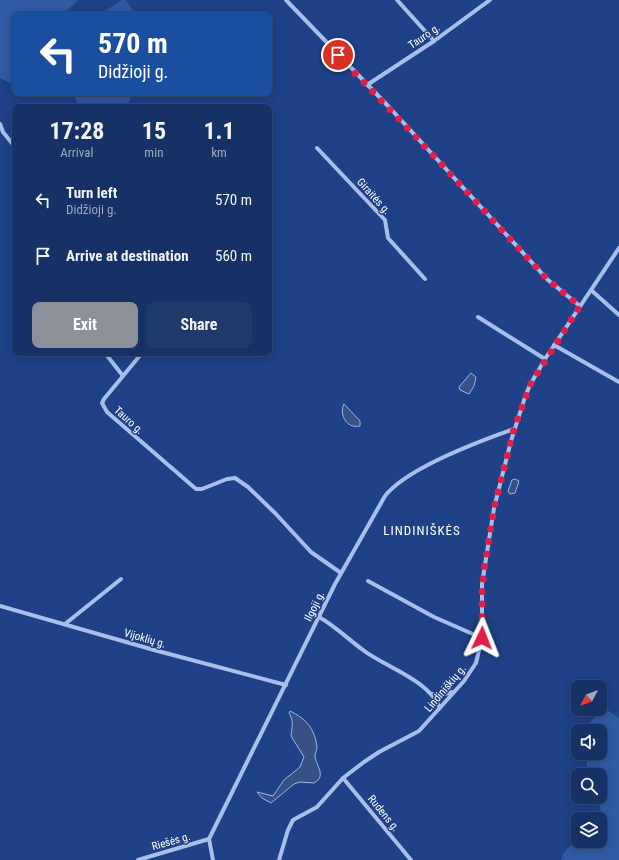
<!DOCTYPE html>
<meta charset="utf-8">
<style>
:root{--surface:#163165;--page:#1f396b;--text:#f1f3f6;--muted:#9ea9bf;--line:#354c79;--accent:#8c9099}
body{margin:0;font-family:"Roboto Condensed",sans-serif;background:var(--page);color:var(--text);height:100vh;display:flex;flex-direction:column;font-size:15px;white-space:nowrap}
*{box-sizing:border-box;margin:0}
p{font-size:13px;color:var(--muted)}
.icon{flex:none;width:22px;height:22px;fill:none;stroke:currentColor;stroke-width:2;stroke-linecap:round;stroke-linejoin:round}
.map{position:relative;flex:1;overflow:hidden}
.side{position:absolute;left:12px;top:104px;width:260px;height:252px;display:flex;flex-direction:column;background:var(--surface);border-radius:8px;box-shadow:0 2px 10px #0003,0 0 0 1px var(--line)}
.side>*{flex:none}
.banner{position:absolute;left:12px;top:12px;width:260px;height:84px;border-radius:8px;box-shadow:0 2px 10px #0003,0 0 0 1px var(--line);background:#1a4fa0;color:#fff;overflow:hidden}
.needle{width:26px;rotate:229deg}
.buttons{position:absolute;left:571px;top:680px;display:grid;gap:8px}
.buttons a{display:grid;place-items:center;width:36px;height:36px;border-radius:8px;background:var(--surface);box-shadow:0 2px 10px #0003,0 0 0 1px var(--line);font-size:20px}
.pin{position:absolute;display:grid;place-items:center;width:34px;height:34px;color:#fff;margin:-17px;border:2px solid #fff;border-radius:50%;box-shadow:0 1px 4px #0007}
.me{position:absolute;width:44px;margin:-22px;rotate:2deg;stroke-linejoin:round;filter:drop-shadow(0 0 3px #0008)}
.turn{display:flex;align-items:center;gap:14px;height:84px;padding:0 20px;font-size:18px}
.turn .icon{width:52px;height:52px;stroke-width:2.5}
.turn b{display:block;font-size:28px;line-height:34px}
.eta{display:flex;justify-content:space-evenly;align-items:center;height:68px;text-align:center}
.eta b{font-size:24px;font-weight:700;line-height:28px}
.cta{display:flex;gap:8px;margin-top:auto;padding:8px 20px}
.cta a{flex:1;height:46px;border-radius:8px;background:var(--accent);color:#fff;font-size:16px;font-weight:700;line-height:46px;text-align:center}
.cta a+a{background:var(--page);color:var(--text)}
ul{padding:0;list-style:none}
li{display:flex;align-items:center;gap:12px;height:56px;padding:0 20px}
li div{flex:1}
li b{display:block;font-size:15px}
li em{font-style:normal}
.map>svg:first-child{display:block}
</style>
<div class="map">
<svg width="619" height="860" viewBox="0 0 619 860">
<rect width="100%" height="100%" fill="#1e4187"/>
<g fill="#315aa4">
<path d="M0,0H78L63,15H15V82L12,84L0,78Z"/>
<path d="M122,0H126L136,15H99Z"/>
<path d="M73,93H133L127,107H79Z"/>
<path d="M607,710L619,718V860H561C566,841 584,841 600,841L602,815L597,797H600V775H588L586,753H600V731H586C588,722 599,712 607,710Z"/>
</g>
<g fill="#375184" stroke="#9ab8ec">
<path d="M471,373L476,377L474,386L469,394L460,390L459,387Z"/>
<path d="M344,404L360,421V426C346,429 339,414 344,404Z"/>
<path d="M515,479L519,481L515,493L510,494L508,491L512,480Z"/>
<path d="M290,711C307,719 315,730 317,747C317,750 315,753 315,756C316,766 327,776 314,783L300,782L294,784L271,803L262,798L257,792L273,796L284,780L300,767L304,757L291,736C292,727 294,721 289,713Z"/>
</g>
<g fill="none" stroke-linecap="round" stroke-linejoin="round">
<g stroke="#a7bfeb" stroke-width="4">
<path d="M286,0L389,107L548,280L580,306"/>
<path d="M397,0L434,41"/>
<path d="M367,85L434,41L490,0"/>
<path d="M0,124L3,132L15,147"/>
<path d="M317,148L385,220L388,238L425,279"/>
<path d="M591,290L619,315"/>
<path d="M478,317L545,359"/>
<path d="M554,345L619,382"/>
<path d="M105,353L123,376"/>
<path d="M142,353L104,399L102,403L107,412L196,489H202L227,479L235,478L248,487L275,513L311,552L341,573"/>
<path d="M368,581L434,617L482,638"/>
<path d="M0,606L154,650L286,685"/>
<path d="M319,617C335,626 348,639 363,650C385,667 429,680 440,708"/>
<path d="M65,624L121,579"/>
<path d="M432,694L441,695L452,692"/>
<path d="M343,778L411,860"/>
<path d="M138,860L209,839"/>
<path d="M213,860L209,839L335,584L385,496C407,468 480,441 514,429"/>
<path d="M279,860L288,830L293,820L317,807L343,778L364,762L379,752L419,731L464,681L476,663L482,638V584L494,508L511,441L525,397L530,385L545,359L619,248"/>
</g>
</g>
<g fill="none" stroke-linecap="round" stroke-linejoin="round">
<path stroke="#e11d48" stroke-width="7" stroke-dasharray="0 12.6" d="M338,55L432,154L548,280L580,306L530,385L514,429L494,508L484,570L482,591V638"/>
</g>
<g text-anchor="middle" stroke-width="3" stroke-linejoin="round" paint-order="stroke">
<g font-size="11" fill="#fff" stroke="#1e4187">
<text transform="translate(424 36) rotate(-34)" y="4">Tauro g.</text>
<text transform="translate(374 196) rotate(48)" y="4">Giraitės g.</text>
<text transform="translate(129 420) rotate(42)" y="4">Tauro g.</text>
<text transform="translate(314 606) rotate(-64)" y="4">Ilgoji g.</text>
<text transform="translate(145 638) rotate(16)" y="4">Vijoklių g.</text>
<text transform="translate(445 688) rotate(-50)" y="4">Lindiniškių g.</text>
<text transform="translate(384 813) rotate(51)" y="4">Rudens g.</text>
<text transform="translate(171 841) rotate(-16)" y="4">Riešės g.</text>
</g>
<g font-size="13" letter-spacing="1" fill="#fff" stroke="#1e4187">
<text x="422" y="535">LINDINIŠKĖS</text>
</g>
</g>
</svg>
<div class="buttons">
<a><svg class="needle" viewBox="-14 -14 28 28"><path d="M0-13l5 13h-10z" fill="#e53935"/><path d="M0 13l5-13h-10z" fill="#9ea9bf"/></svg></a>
<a><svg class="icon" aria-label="sound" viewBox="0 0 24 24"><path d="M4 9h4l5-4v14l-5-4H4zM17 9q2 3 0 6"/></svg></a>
<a><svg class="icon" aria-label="search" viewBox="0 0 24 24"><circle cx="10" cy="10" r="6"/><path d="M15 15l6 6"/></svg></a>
<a><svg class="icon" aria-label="layers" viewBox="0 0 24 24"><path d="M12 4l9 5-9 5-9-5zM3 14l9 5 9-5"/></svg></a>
</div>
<div class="pin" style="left:338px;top:55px;background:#d93025"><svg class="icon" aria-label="arrive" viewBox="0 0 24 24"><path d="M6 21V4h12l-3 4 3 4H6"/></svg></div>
<svg class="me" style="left:482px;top:638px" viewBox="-20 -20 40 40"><path d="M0-17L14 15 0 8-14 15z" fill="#e11d48" stroke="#fff" stroke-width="4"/></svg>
<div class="banner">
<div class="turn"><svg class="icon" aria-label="left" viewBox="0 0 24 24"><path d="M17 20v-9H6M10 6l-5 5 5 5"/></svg><div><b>570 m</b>Didžioji g.</div></div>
</div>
<section class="side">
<div class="eta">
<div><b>17:28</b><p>Arrival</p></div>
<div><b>15</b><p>min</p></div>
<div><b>1.1</b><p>km</p></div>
</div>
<ul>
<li><svg class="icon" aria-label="left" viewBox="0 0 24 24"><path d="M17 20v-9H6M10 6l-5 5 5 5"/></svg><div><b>Turn left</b><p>Didžioji g.</p></div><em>570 m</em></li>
<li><svg class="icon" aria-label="arrive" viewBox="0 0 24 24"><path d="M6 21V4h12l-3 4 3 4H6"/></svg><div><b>Arrive at destination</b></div><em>560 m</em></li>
</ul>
<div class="cta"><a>Exit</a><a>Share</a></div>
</section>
</div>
